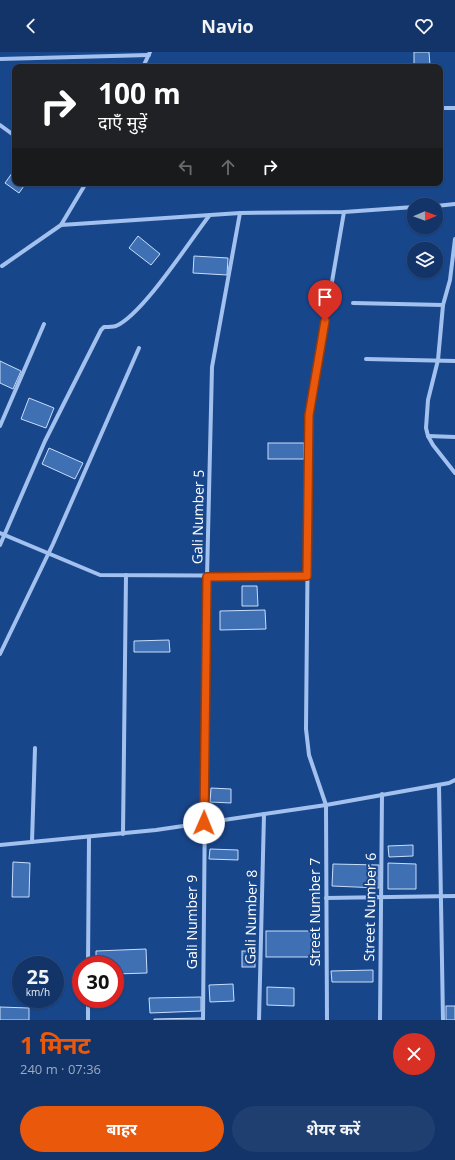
<!DOCTYPE html>
<html lang="hi">
<meta charset="utf-8">
<style>
:root{--surface:#123468;--page:#1f3f71;--text:#f1f3f6;--muted:#9caac0;--line:#314f7c;--accent:#ea580c}
body{margin:0;font-family:"Open Sans","Noto Sans Devanagari",sans-serif;background:var(--page);color:var(--text);height:100vh;display:flex;flex-direction:column;font-size:15px;white-space:nowrap}
*{box-sizing:border-box;margin:0}
p{font-size:13px;color:var(--muted)}
.icon{flex:none;width:22px;height:22px;fill:none;stroke:currentColor;stroke-width:2;stroke-linecap:round;stroke-linejoin:round}
.map{position:relative;height:968px;overflow:hidden}
.side{display:flex;flex-direction:column;background:var(--surface);flex:1}
.side>*{flex:none}
.guide{position:absolute;left:12px;top:12px;width:431px;height:122px;border-radius:8px;box-shadow:0 1px 3px #0004,0 0 0 1px var(--line);background:#202124;color:#fff;overflow:hidden}
.needle{width:26px;rotate:89deg}
.tools{position:absolute;left:407px;top:146px;display:grid;gap:8px}
.tools a{display:grid;place-items:center;width:36px;height:36px;border-radius:50%;background:var(--surface);box-shadow:0 1px 3px #0004,0 0 0 1px var(--line);font-size:20px}
.speed{position:absolute;left:12px;top:904px;display:flex;gap:8px;font-size:20px;font-weight:700;text-align:center}
.speed>*{display:grid;place-content:center;width:52px;height:52px;border-radius:50%;background:var(--surface);box-shadow:0 1px 3px #0004,0 0 0 1px var(--line);line-height:1}
.speed small{font-size:10px;font-weight:400}
.speed .limit{border:6px solid #d22;background:#fff;color:#111}
.pin{position:absolute;display:grid;place-items:center;width:34px;height:34px;color:#fff;margin:-41px -17px;border-radius:50% 50% 50% 0;rotate:-45deg;box-shadow:0 0 4px #0007}
.pin .icon{rotate:45deg}
.me{position:absolute;width:44px;margin:-22px;rotate:1deg;stroke-linejoin:round;filter:drop-shadow(0 0 3px #0008)}
.turn{display:flex;align-items:center;gap:14px;height:84px;padding:0 20px;font-size:18px}
.turn .icon{width:52px;height:52px;stroke-width:2.5}
.turn b{display:block;font-size:28px;line-height:34px}
.lanes{display:flex;align-items:center;height:38px;padding:0 20px;background:#0003;justify-content:center;gap:20px;direction:ltr}
.lanes .off{opacity:.35}
.round{display:grid;place-items:center;flex:none;width:42px;height:42px;border-radius:21px;background:var(--page)}
.head{display:flex;align-items:center;justify-content:space-between;height:68px;padding:0 20px}
h1{font-size:24px;font-weight:700;line-height:30px;color:var(--accent)}
.button{display:flex;gap:8px;margin-top:auto;padding:8px 20px}
.button a{flex:1;height:46px;border-radius:24px;background:var(--accent);color:#fff;font-size:16px;font-weight:700;line-height:46px;text-align:center}
.button a+a{background:var(--page);color:var(--text)}
header{display:flex;justify-content:space-between;align-items:center;height:52px;padding:0 20px;background:var(--surface);font-size:18px;font-weight:700}
.map>svg:first-child{display:block}
</style>
<header><svg class="icon" aria-label="back" viewBox="0 0 24 24"><path d="M15 5l-7 7 7 7"/></svg>Navio<svg class="icon" aria-label="heart" viewBox="0 0 24 24"><path d="M12 20l-8-8c-3-5 5-10 8-4 3-6 11-1 8 4z"/></svg></header>
<div class="map">
<svg width="455" height="968" viewBox="0 0 455 968">
<rect width="100%" height="100%" fill="#18468b"/>
<g fill="#4070b4" stroke="#c8ddfa">
<path d="M414,0H429L430,13L414,14Z"/>
<path d="M15,117V131H26L19,141L5,131Z"/>
<path d="M138,184L160,202L151,213L129,196Z"/>
<path d="M194,204L228,206L227,223L193,221Z"/>
<path d="M0,309L21,319L13,337L0,331Z"/>
<path d="M29,346L54,356L46,376L21,367Z"/>
<rect x="268" y="391" width="36" height="16"/>
<path d="M49,396L83,411L75,427L42,412Z"/>
<path d="M242,534H257L258,554H242Z"/>
<path d="M265,558L266,577L220,578V559Z"/>
<path d="M169,588L170,600H134V589Z"/>
<path d="M211,736L231,737V751L210,750Z"/>
<path d="M413,793V804L389,805L388,794Z"/>
<path d="M210,797L238,798V808L209,807Z"/>
<path d="M13,810L30,811L29,845H12Z"/>
<path d="M388,811L416,812V837H388Z"/>
<path d="M333,812L379,813V836L332,834Z"/>
<rect x="266" y="879" width="52" height="26"/>
<path d="M146,897L147,921L115,922V913H96V899Z"/>
<rect x="242" y="899" width="13" height="16"/>
<path d="M373,918V930H332L331,919Z"/>
<path d="M233,932L234,949L210,950L209,933Z"/>
<path d="M267,935L294,936V954L267,953Z"/>
<path d="M201,945V959L150,961L149,946Z"/>
<rect x="446" y="954" width="9" height="14"/>
<path d="M0,955L29,956V968H0Z"/>
<path d="M201,966L202,968H154V967Z"/>
</g>
<g fill="none" stroke-linecap="round" stroke-linejoin="round">
<g stroke="#a2c1ee" stroke-width="4">
<path d="M0,7L149,3"/>
<path d="M143,15L150,0"/>
<path d="M440,56H455"/>
<path d="M0,73L15,84"/>
<path d="M436,154L455,152"/>
<path d="M61,173L240,161L344,160L414,155"/>
<path d="M455,187L450,228L443,253L438,308L428,348L426,376L428,384L433,393L455,421"/>
<path d="M2,214L61,173L86,131"/>
<path d="M353,251L443,253"/>
<path d="M366,307L455,309"/>
<path d="M0,374L44,272"/>
<path d="M428,384L455,385"/>
<path d="M0,481L100,523L307,524"/>
<path d="M0,493L45,389L101,278L104,275C107,275 112,275 116,274C143,262 189,190 209,164"/>
<path d="M0,602L53,492L139,296"/>
<path d="M439,733L443,968"/>
<path d="M123,782L126,523"/>
<path d="M32,790L35,696"/>
<path d="M0,793L156,778L326,753L449,731L455,728"/>
<path d="M326,846L455,844"/>
<path d="M88,913L89,785"/>
<path d="M88,968V947"/>
<path d="M203,968L207,525L212,315L240,161"/>
<path d="M259,968L264,762"/>
<path d="M327,968L326,753L309,703L306,677L309,363L344,160"/>
<path d="M380,968L382,742"/>
</g>
</g>
<g fill="none" stroke-linecap="round" stroke-linejoin="round">
<defs>
<path id="route" d="M204,771L207,525L307,524L309,363L325,269"/>
</defs>
<use href="#route" stroke="#983908" stroke-width="10"/>
<use href="#route" stroke="#ea580c" stroke-width="7"/>
</g>
<g text-anchor="middle" stroke-width="4" stroke-linejoin="round" paint-order="stroke">
<g font-size="14" fill="#fff" stroke="#18468b">
<text transform="translate(198 465) rotate(-89)" y="5">Gali Number 5</text>
<text transform="translate(370 855) rotate(-89)" y="5">Street Number 6</text>
<text transform="translate(315 860) rotate(-90)" y="5">Street Number 7</text>
<text transform="translate(251 865) rotate(-89)" y="5">Gali Number 8</text>
<text transform="translate(192 870) rotate(-90)" y="5">Gali Number 9</text>
</g>
</g>
</svg>
<div class="tools">
<a><svg class="needle" viewBox="-14 -14 28 28"><path d="M0-13l5 13h-10z" fill="#e53935"/><path d="M0 13l5-13h-10z" fill="#9caac0"/></svg></a>
<a><svg class="icon" aria-label="layers" viewBox="0 0 24 24"><path d="M12 4l9 5-9 5-9-5zM3 14l9 5 9-5"/></svg></a>
</div>
<div class="speed"><div>25<small>km/h</small></div><div class="limit">30</div></div>
<div class="pin" style="left:325px;top:269px;background:#d93025"><svg class="icon" aria-label="arrive" viewBox="0 0 24 24"><path d="M6 21V4h12l-3 4 3 4H6"/></svg></div>
<svg class="me" style="left:204px;top:771px" viewBox="-20 -20 40 40"><circle r="19" fill="#fff"/><path d="M0-13L10 11 0 6-10 11z" fill="#ea580c"/></svg>
<div class="guide">
<div class="turn"><svg class="icon" aria-label="right" viewBox="0 0 24 24"><path d="M7 20v-9h11M14 6l5 5-5 5"/></svg><div><b>100 m</b>दाएँ मुड़ें</div></div>
<div class="lanes"><svg class="icon off" aria-label="left" viewBox="0 0 24 24"><path d="M17 20v-9H6M10 6l-5 5 5 5"/></svg><svg class="icon off" aria-label="ahead" viewBox="0 0 24 24"><path d="M12 20V5M6 11l6-6 6 6"/></svg><svg class="icon" aria-label="right" viewBox="0 0 24 24"><path d="M7 20v-9h11M14 6l5 5-5 5"/></svg></div>
</div>
</div>
<section class="side">
<div class="head"><div><h1>1 मिनट</h1><p>240 m · 07:36</p></div><a class="round" style="background:#d93025;color:#fff"><svg class="icon" aria-label="close" viewBox="0 0 24 24"><path d="M6 6l12 12M18 6L6 18"/></svg></a></div>
<div class="button"><a>बाहर</a><a>शेयर करें</a></div>
</section>
